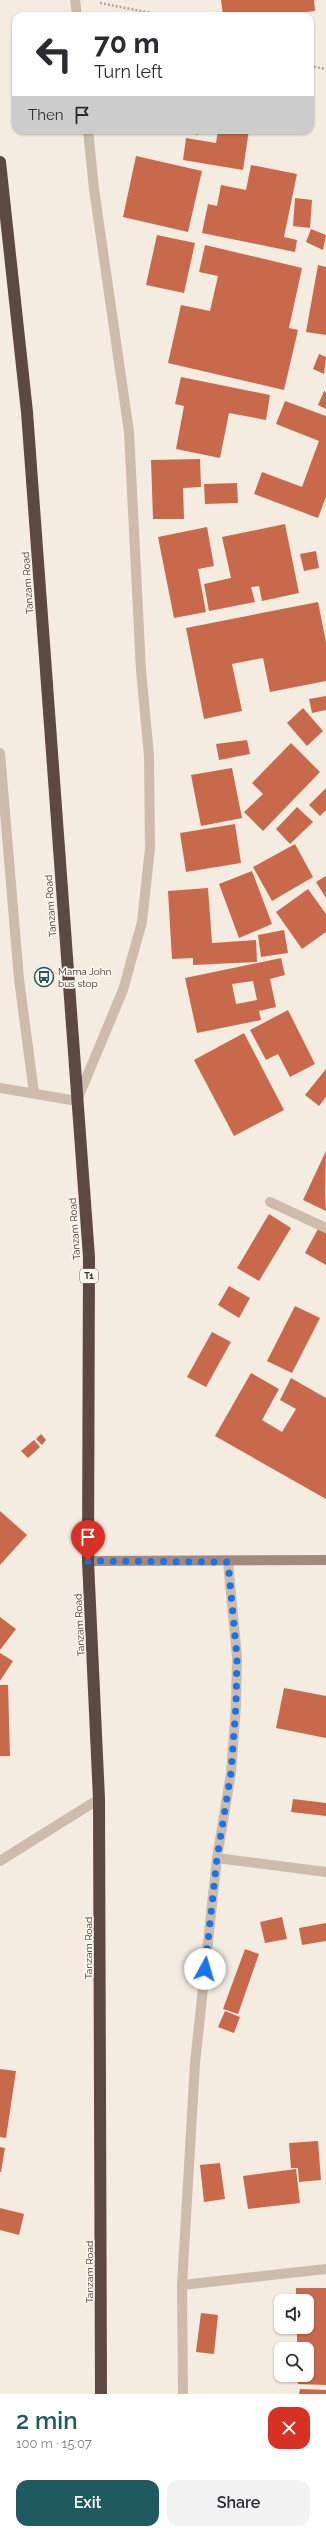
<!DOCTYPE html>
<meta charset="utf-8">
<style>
:root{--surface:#fff;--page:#f2f2f3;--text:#2b2b33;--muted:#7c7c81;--accent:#1f5a5e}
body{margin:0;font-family:Raleway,sans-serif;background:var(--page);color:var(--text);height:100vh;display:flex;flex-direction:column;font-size:15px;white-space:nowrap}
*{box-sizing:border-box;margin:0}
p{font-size:13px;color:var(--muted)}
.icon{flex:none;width:22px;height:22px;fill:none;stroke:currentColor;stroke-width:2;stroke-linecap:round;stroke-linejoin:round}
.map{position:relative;height:2394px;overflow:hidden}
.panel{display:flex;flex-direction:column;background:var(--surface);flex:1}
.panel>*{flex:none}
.guide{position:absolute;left:12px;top:12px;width:302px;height:122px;border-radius:12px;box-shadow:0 1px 3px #0004;background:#fff;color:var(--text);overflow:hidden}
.controls{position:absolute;left:274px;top:2294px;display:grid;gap:8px}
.controls a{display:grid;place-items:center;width:40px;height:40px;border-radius:8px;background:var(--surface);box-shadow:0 1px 3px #0004;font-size:20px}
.pin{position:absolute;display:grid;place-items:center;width:34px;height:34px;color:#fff;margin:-41px -17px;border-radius:50% 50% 50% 0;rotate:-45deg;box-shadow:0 0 4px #0007}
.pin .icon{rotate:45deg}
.me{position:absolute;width:44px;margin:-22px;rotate:6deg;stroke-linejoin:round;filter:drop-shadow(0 0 3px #0008)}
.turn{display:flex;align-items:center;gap:14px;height:84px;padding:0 16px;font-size:18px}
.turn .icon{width:52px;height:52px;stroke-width:2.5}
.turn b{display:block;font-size:28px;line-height:34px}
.then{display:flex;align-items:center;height:38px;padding:0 16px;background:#0003;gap:8px;font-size:15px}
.round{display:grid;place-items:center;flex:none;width:42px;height:42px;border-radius:12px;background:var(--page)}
.headline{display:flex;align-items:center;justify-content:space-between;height:68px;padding:0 16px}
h1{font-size:24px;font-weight:600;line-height:30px;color:var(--accent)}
.action{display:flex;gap:8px;margin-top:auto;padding:8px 16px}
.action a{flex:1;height:46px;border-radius:12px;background:var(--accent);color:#fff;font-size:16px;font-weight:600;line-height:46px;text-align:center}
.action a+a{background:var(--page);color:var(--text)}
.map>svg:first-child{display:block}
</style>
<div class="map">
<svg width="326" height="2394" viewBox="0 0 326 2394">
<rect width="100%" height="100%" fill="#f4ebe1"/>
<g fill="#c8694b" fill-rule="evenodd">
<path d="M221,0H314L315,11L273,16H223Z"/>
<path d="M181,130H199L198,135Z"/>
<path d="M218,130H249L243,170L183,160L186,138L216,143Z"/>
<path d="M136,156L202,171L188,232L123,217Z"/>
<path d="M251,165L297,174L284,237L297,240L295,252L202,233L208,204L217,206L221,185L246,190Z"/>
<path d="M295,198L312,200L310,228L293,226Z"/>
<path d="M311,229L326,235L323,250L306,242Z"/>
<path d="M157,235L195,243L184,293L146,285Z"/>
<path d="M205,245L302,268L289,328L298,330L284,390L168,363L181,305L210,311L218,276L199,272Z"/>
<path d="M318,265L326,267V335L306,332Z"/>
<path d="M319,354L326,357L324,374L313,369Z"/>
<path d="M181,377L270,395L266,420L229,413L220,458L176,449L184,406L175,404Z"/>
<path d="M324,391L326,392V409L318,405Z"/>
<path d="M285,401L326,416V497L318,518L254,494L262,472L302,487L319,441L276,424Z"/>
<path d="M200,459L201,487L183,488L184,519H153L151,460Z"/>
<path d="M237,483L238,503L205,504L204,484Z"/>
<path d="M285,524L299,593L262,601L259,586L251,587L255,602L209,611L204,584L231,578L222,537Z"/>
<path d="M207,527L214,566L198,569L206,612L174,618L158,537Z"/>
<path d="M316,551L319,568L304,571L300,554Z"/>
<path d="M318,602L326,642V681L270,692L263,658L232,664L242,711L204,719L186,628Z"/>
<path d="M326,696V710L312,713L309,699Z"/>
<path d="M303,708L323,731L307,746L287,723Z"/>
<path d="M247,740L250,754L219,760L216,744Z"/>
<path d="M291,743L320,772L263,831L244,812L263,794L252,783Z"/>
<path d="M232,768L242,818L201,826L191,775Z"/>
<path d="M326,788V810L320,816L309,805Z"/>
<path d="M297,807L313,822L290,844L276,829Z"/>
<path d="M235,824L241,863L186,872L180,833Z"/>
<path d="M295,844L313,877L272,901L253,867Z"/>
<path d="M252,871L272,924L239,938L219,884Z"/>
<path d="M326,876V898L316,882Z"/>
<path d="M208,888L212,943L256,940L257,962L193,965V958L172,959L168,891Z"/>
<path d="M308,889L326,914V932L302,949L276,912Z"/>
<path d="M284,930L288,953L261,957L258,935Z"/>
<path d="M281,958L285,975L270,979L276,1007L259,1011L261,1020L197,1033L185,978ZM253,981L257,1000L236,1004L232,984Z"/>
<path d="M288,1010L315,1064L290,1077L278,1054L266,1060L250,1030Z"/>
<path d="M244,1033L284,1110L234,1136L194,1060Z"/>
<path d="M326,1069V1097L319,1106L305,1095Z"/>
<path d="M326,1151L325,1193L326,1211L303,1200Z"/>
<path d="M269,1214L291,1228L259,1281L237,1268Z"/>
<path d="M318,1229L326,1233V1265L305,1253Z"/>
<path d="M229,1286L250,1298L239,1318L218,1305Z"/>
<path d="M295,1306L320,1318L292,1373L267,1361Z"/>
<path d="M212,1332L231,1342L206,1387L187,1377Z"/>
<path d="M251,1373L279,1389L262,1420L282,1432L296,1409L280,1400L291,1378L326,1398V1499L215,1436Z"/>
<path d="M41,1434L46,1440L42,1445L36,1439Z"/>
<path d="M34,1440L40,1447L28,1458L21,1451Z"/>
<path d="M0,1511L27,1535L0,1565Z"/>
<path d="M0,1617L16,1629L0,1650Z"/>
<path d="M0,1653L13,1661L0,1681Z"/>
<path d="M0,1685H8L10,1756H0Z"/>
<path d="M284,1688L326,1696V1738L276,1728Z"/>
<path d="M293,1799L326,1803V1816L291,1812Z"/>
<path d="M282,1917L287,1939L265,1943L260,1922Z"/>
<path d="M326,1923V1941L302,1945L299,1928Z"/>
<path d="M245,1949L259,1954L238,2014L223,2009Z"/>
<path d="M225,2011L240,2017L234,2033L218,2027Z"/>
<path d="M0,2069L16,2071L6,2138L0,2137Z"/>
<path d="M318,2141L321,2180L299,2182L298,2168H291L289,2143Z"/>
<path d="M0,2147L5,2148L1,2172H0Z"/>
<path d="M220,2163L225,2199L204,2202L200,2165Z"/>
<path d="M296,2169L300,2203L248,2209L243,2176Z"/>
<path d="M0,2208L24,2214L19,2235L0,2230Z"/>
<path d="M296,2288H326V2385L298,2384V2375H307V2349H297V2327H307V2301H296Z"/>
<path d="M201,2313L218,2315L214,2354L196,2352Z"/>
<path d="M300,2389L326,2390V2394H299Z"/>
</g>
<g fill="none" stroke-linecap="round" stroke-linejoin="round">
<g stroke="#b9a596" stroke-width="2.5" stroke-dasharray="2 2" stroke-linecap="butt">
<path d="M100,3L167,16"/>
<path d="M310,66L326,69"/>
</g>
<g stroke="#cdbbac" stroke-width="10">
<path d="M75,0L77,16"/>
<path d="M0,753L19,979L34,1093"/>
<path d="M78,1098L123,990L142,922L150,848L149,756L141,670L129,432L94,189L88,130"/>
<path d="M183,2394L182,2285L195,2063L217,1858L231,1773L236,1705L237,1657L228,1562"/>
</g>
<g stroke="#cdbbac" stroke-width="10">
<path d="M0,1088L77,1101"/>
<path d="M270,1202L326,1228"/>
<path d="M217,1858L326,1872"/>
<path d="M0,1861L99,1799"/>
<path d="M182,2285L326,2269"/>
</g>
<path stroke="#a18a7d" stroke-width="10" d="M88,1561L326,1560"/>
<path stroke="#5c4a42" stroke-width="12" d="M0,162L27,412L89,1257L88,1561L99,1799L101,2394"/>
</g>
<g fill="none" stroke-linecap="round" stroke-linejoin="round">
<path stroke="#1a73e8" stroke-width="7" stroke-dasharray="0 12.6" d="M88,1561L228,1562L237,1657L236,1705L231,1773L217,1858L205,1969"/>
</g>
<defs>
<symbol id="bus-ring" viewBox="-11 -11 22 22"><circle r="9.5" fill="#fbf5ee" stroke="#1f5a5e" stroke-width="1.5"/><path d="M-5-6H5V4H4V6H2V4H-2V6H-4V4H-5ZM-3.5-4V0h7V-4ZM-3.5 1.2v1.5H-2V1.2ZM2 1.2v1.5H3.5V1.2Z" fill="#1f5a5e"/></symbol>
</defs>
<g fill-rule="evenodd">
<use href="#bus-ring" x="33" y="966" width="22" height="22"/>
</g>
<g text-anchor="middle" stroke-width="3.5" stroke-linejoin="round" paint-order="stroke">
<rect fill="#fbf5ee" stroke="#756b66" stroke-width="1" x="80" y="1269" width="18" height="14" rx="3"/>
<g font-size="9" font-weight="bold" fill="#3b302b">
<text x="89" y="1279">T1</text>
</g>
<g font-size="10" fill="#3b302b" stroke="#fbf5ee">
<text transform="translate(27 583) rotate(-94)" y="4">Tanzam Road</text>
<text transform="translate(50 906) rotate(-94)" y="4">Tanzam Road</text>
<text transform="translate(74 1229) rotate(-94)" y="4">Tanzam Road</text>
<text transform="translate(79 1625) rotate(-93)" y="4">Tanzam Road</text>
<text transform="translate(88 1948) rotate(-90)" y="4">Tanzam Road</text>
<text transform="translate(89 2272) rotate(-90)" y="4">Tanzam Road</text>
</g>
<g font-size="10" fill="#3b302b" stroke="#fbf5ee" text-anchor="start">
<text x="58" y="975">Mama John<tspan x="58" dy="12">bus stop</tspan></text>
</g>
</g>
</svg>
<div class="controls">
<a><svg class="icon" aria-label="sound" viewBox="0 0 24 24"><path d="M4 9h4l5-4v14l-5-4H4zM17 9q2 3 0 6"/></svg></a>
<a><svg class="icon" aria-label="search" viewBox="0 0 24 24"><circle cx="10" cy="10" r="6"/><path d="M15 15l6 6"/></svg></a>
</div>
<div class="pin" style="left:88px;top:1561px;background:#d93025"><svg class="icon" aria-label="arrive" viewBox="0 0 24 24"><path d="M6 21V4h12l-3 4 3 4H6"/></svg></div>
<svg class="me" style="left:205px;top:1969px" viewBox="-20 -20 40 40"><circle r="19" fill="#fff"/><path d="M0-13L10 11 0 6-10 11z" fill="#1a73e8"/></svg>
<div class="guide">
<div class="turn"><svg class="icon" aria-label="left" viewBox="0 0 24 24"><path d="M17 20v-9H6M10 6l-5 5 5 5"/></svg><div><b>70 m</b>Turn left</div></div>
<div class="then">Then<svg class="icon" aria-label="arrive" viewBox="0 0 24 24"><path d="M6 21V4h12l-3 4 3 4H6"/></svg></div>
</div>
</div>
<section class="panel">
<div class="headline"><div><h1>2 min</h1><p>100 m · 15:07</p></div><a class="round" style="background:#d93025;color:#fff"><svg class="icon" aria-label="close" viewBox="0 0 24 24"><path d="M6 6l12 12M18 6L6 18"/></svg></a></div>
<div class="action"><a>Exit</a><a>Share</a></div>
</section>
